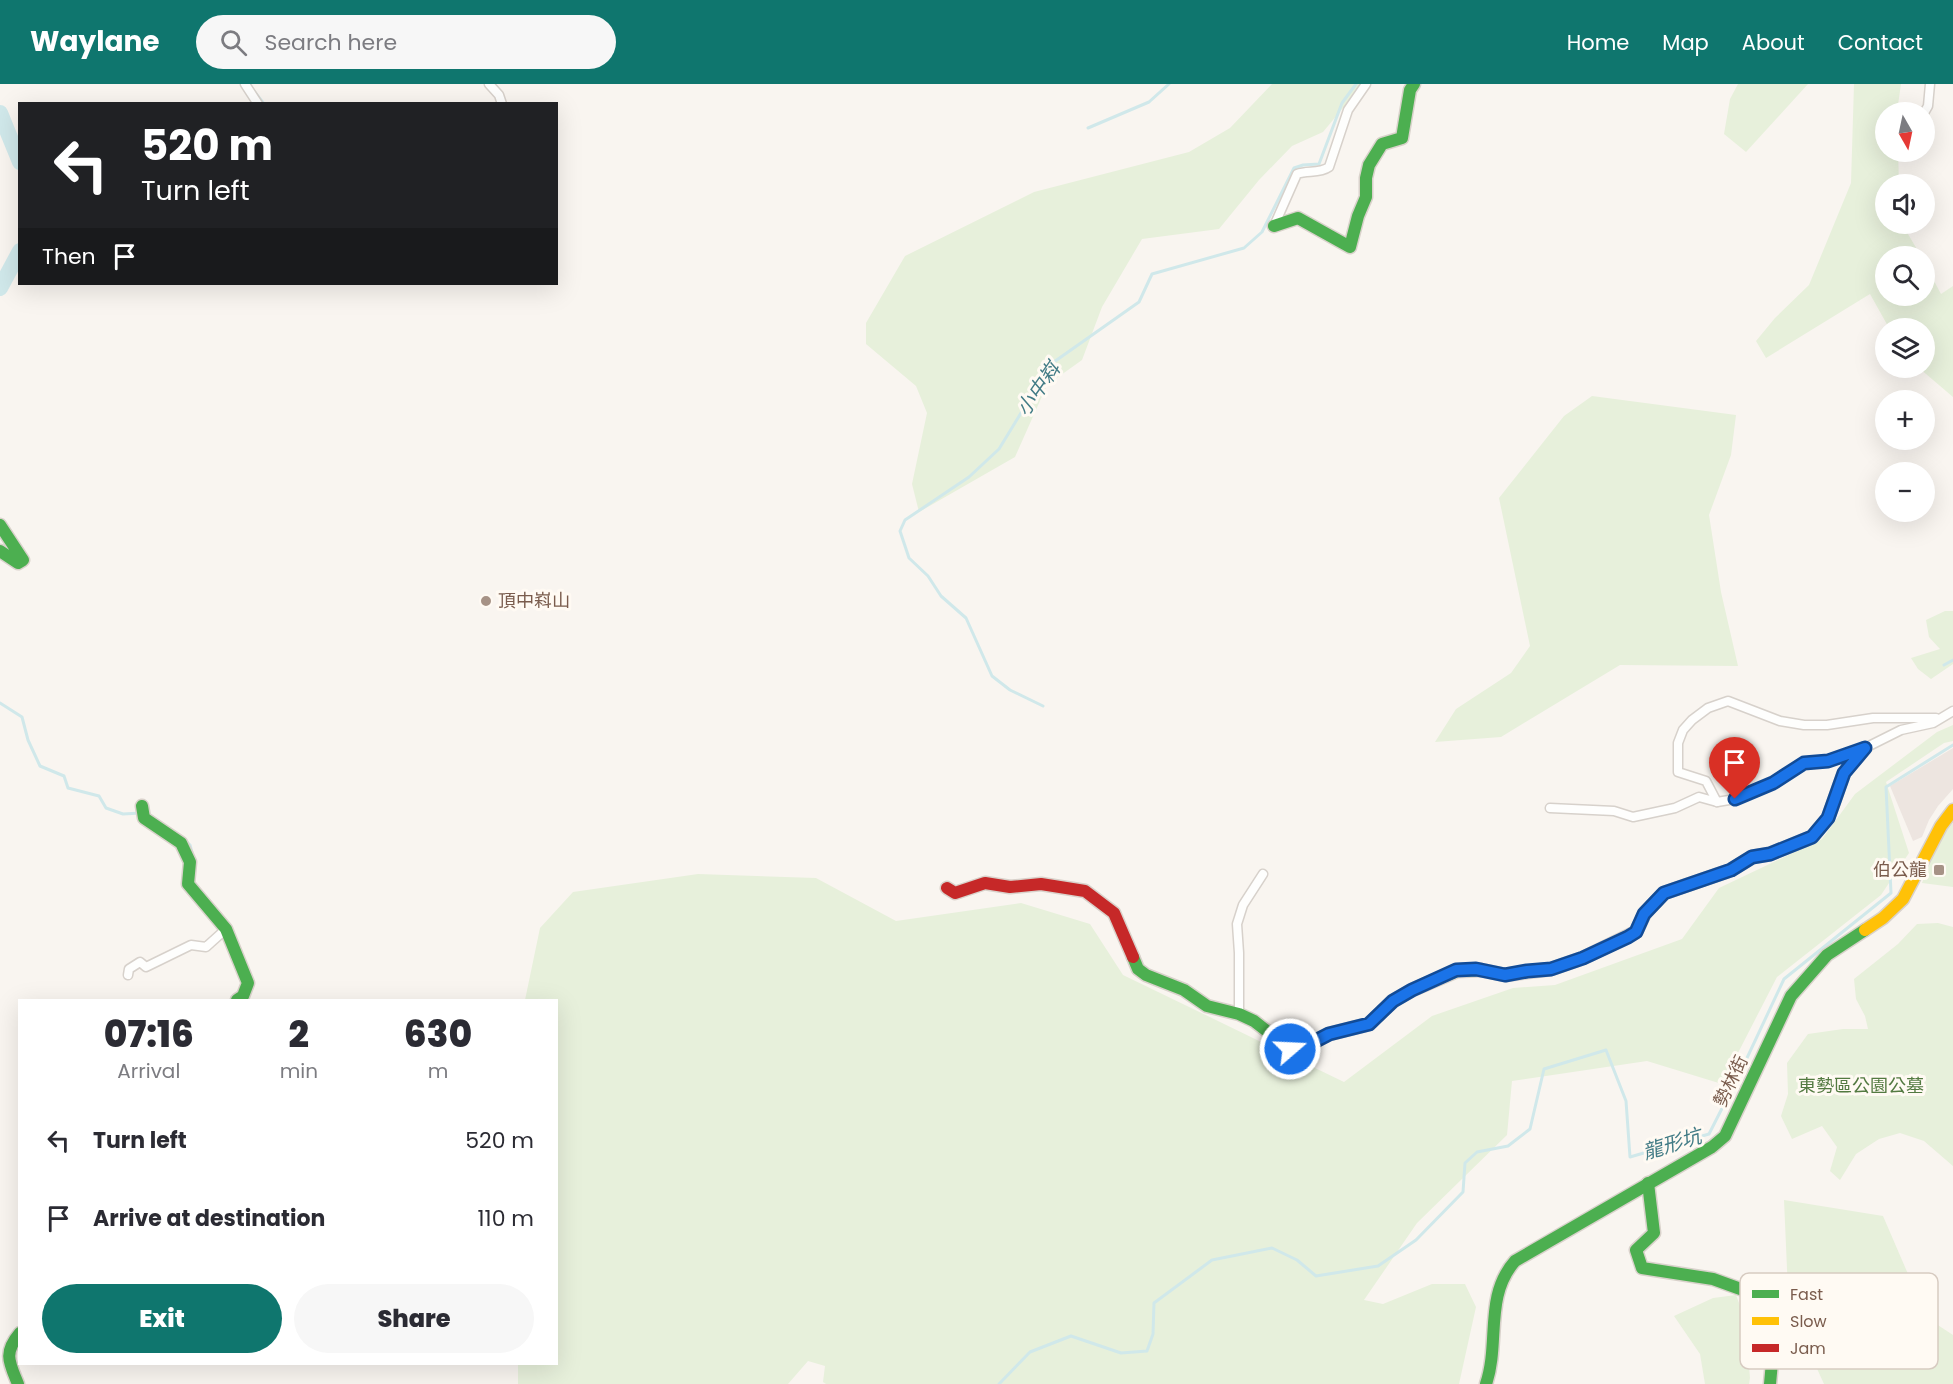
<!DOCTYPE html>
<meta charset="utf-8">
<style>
:root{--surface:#fff;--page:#f7f7f7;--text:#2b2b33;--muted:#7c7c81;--accent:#0f766e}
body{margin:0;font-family:Poppins,"Noto Sans TC",sans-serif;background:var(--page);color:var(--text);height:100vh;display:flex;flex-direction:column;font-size:22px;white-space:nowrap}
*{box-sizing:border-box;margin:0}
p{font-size:20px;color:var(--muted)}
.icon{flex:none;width:33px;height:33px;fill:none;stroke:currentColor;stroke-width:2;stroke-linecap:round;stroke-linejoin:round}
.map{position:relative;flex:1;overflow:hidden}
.sheet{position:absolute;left:18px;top:915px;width:540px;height:366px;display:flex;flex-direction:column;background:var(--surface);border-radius:0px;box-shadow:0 6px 24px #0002}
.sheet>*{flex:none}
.banner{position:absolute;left:18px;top:18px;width:540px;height:183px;border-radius:0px;box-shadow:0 6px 24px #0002;background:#202124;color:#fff;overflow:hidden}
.needle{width:39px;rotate:171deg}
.buttons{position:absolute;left:1875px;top:18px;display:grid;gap:12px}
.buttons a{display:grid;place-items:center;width:60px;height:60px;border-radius:50%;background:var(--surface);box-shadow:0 6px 24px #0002;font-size:30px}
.pin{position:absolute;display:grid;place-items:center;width:51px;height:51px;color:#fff;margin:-62px -26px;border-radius:50% 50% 50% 0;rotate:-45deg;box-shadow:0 0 6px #0007}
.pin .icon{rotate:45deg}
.me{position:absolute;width:66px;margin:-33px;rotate:71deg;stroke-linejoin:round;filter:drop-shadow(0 0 4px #0008)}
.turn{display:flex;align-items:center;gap:21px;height:126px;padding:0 24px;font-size:27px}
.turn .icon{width:78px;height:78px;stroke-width:2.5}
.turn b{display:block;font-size:42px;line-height:51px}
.then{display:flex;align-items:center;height:57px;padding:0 24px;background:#0003;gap:12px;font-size:22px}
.eta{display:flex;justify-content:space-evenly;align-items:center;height:102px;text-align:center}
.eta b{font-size:36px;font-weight:800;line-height:42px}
.cta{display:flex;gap:12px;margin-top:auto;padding:12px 24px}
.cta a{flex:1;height:69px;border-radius:36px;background:var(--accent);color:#fff;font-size:24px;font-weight:800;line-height:69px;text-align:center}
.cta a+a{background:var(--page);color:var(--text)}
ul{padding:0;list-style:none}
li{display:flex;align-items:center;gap:18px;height:78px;padding:0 24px}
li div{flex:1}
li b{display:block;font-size:22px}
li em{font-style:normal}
header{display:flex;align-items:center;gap:36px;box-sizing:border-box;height:84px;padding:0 30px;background:var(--accent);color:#fff}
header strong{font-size:28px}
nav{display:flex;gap:33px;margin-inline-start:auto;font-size:21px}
.search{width:420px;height:54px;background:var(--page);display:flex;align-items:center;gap:15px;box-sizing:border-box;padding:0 21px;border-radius:33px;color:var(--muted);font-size:22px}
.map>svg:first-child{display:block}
</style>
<header>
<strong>Waylane</strong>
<div class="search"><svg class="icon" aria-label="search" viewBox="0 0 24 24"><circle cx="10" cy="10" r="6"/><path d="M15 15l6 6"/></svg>Search here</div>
<nav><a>Home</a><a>Map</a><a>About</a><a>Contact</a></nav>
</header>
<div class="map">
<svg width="1953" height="1300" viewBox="0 0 1953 1300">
<rect width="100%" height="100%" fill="#f9f5f0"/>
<path fill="#ede5e0" d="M1953,664V705L1938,722L1929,736L1922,753L1913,757L1890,702Z"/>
<g fill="#e7f0db">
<path d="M1272,0H1363L1323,48L1292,62L1259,96L1219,145L1142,155L1102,223L1082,276L1047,301L1015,373L919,428L912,400L927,329L916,302L866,260V239L905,172L1034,108L1189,68L1230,44Z"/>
<path d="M1738,0H1808L1746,68L1724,50L1730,15Z"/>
<path d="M1854,0H1901L1897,28H1886V68H1898L1899,100H1886V140H1902L1921,172H1886V212H1924L1925,180L1941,210L1953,202V313L1919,284H1924V244H1889L1870,210L1766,274L1756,257L1775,234L1809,201L1851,99Z"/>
<path d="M1592,312L1736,331L1731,371L1709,431L1721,508L1738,582L1620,581L1501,653L1435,658L1456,625L1511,589L1530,562L1499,414L1564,332Z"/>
<path d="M1945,527H1953V580L1931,595L1918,585L1911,574L1940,565L1929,553L1926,536Z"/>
<path d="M1953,641V657L1944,659L1886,698L1909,769L1881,811L1777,893L1722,1000L1647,977L1512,997L1507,1051L1417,1139L1364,1216L1383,1220L1432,1200H1465L1476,1223L1459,1300H826L823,1298L825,1282L808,1277L788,1300H518V1280H556V916H525L540,844L573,808L698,790L816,794L896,837L1021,819L1090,840L1123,891L1344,998L1432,932L1513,904L1555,901L1682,855L1719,804L1822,755L1855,710L1937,648Z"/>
<path d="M1953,739V803L1922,799L1937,758Z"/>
<path d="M1938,839L1953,843V1082L1924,1057L1900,1049L1879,1055L1856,1070L1840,1096L1830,1087L1837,1063L1822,1042L1792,1055L1781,1032L1788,1010L1787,979L1808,950L1843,945H1868L1865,932L1856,915L1854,895L1898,860L1917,840Z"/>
<path d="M1784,1116L1883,1132L1927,1234L1953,1251V1300H1824L1814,1278L1790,1253Z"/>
<path d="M1736,1211L1745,1235L1750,1294L1749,1300H1705L1700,1270L1674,1232L1713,1214Z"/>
</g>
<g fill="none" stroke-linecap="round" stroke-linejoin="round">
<g stroke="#d0e8ea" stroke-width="3">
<path d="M254,7L264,20"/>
<path d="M1088,44L1149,18L1169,0"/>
<path d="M1944,581L1953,576"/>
<path d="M0,619L22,633L28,656L40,682L64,692L68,704L99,712L106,724L123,730L141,729"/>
<path d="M1043,622L1010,606L992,592L966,534L941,512L928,492L909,474L900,447L905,436L969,393L999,365L1051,280L1139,218L1152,190L1244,164L1262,148L1294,84L1303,81L1319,80L1342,19L1356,0"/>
<path d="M147,729L164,741"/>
<path d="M186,757L190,761L193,772"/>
<path d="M999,1300L1030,1268L1071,1252L1121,1269L1147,1267L1153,1250L1154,1219L1212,1176L1272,1164L1297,1176L1316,1192L1378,1182L1416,1156L1463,1108L1465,1079L1477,1068L1508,1062L1530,1045L1544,985L1606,966L1626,1017L1630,1073L1709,1050L1739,991L1784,895L1891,809L1886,703L1953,661"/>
</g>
<g stroke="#d0e8ea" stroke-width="16">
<path d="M0,29L20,78"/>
<path d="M0,204L20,167"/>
</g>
<defs>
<g id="street">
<path d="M245,0L258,20"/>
<path d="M489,0L499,11L502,20"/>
<path d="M1924,29L1928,22L1930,0"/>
<path d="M1274,142L1297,90C1308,86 1319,90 1329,83L1348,26L1366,0"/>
<path d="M1717,718L1706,697L1678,688V659L1683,646L1692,636L1708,624L1728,617L1780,637L1804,641H1827L1873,634H1936"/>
<path d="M1550,724L1614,727L1633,733L1675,724L1699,713L1717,718L1735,715L1773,699L1804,679L1828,677L1865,664L1901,646L1933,639L1953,627"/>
<path d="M128,891L129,885L140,878L146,883L191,861L206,863L226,845"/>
<path d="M1239,930V869L1237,840L1243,821L1263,790"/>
</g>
<g id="fast">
<path d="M1274,142L1298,134L1350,163L1358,132L1366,113V94L1369,81L1382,60L1402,54L1410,6L1414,0"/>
<path d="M0,441L23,476L18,479L0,467"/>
<path d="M142,722L144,734L181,759L190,778L188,800L226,845L248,899L243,912L237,916"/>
<path d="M1645,829L1664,809L1731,786L1752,773L1770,770L1812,753L1828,734L1844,689L1865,664"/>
<path d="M1133,873L1138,885L1146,891L1184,906L1207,922L1239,930L1254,937L1290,965H1300L1329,950L1369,940L1393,917L1412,906L1457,887L1481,886"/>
<path d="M1648,1099L1654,1149L1636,1166L1642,1184L1713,1195L1757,1211L1775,1244L1770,1300"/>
<path d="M18,1300C9,1278 3,1269 20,1249"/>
<path d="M1486,1300C1500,1259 1484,1212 1515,1177L1712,1063L1725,1052L1791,912L1827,871L1865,846"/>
</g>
<g id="slow">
<path d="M1865,846L1883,834L1903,815L1941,742L1953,726"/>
<path d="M1481,886L1505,891L1551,885L1583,874L1636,848L1645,829"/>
</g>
<path id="jam" d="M947,804L955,809L985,799L1010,803L1041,800L1085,807L1114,829L1133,873"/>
</defs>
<use href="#street" stroke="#d7d1cb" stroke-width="11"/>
<use href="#fast" stroke="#d9d2cb" stroke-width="15"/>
<use href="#slow" stroke="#d9d2cb" stroke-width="15"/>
<use href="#jam" stroke="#d9d2cb" stroke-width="15"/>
<use href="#street" stroke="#fefefd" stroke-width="8"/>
<use href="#fast" stroke="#4caf50" stroke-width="12"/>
<use href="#slow" stroke="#ffc107" stroke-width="12"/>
<use href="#jam" stroke="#c62828" stroke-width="12"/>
</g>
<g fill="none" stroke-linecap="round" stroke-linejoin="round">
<defs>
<path id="route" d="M1290,965H1300L1329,950L1369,940L1393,917L1412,906L1456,886L1476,885L1505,891L1527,887L1551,885L1583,874L1628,853L1636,848L1644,830L1664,809L1731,786L1752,773L1770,770L1812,753L1828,734L1844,689L1865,664L1828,677L1804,679L1773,699L1735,715"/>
</defs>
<use href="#route" stroke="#114b97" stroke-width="15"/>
<use href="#route" stroke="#1a73e8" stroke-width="10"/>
</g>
<g fill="#a69286" stroke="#fffaf3" stroke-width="2">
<circle cx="486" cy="517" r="6"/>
<rect x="1933" y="780" width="12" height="12" rx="3"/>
</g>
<g text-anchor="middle" stroke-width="6" stroke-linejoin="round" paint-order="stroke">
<g font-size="18" fill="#7a5c4d" stroke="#fffaf3" text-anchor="start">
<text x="498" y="523">頂中嵙山</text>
<text x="1927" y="792" text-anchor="end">伯公龍</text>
</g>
<g font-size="18" fill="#7a5c4d" stroke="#fffaf3">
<text transform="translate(1731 997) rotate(-64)" y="6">勢林街</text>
</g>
<g font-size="18" fill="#537a41" stroke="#fffaf3">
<text x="1861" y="1008">東勢區公園公墓</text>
</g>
<g font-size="20" font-style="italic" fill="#437c86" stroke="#fffaf3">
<text transform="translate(1038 305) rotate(-55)" y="7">小中嵙</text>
<text transform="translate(1672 1060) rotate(-17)" y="7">龍形坑</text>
</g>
</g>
<rect x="1740" y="1189" width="198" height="96" rx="9" fill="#fffaf3" stroke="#d7cbc1" stroke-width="1.5"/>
<rect x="1752" y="1206" width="27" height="8" fill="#4caf50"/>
<rect x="1752" y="1233" width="27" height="8" fill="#ffc107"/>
<rect x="1752" y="1260" width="27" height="8" fill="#c62828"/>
<g font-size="16" fill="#7a5c4d">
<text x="1790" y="1216">Fast</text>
<text x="1790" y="1243">Slow</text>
<text x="1790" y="1270">Jam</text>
</g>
</svg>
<div class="buttons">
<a><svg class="needle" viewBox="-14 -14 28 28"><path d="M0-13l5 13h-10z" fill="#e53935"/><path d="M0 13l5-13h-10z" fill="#7c7c81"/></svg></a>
<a><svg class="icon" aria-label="sound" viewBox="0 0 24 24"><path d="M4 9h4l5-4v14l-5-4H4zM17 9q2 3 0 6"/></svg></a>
<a><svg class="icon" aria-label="search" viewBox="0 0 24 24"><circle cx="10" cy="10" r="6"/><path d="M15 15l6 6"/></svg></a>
<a><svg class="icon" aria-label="layers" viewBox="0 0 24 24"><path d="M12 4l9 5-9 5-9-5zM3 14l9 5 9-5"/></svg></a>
<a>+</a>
<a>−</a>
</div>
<div class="pin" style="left:1735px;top:715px;background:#d93025"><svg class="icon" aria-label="arrive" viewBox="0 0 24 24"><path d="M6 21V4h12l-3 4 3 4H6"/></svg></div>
<svg class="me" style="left:1290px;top:965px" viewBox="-20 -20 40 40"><circle r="17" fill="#1a73e8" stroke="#fff" stroke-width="3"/><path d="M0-11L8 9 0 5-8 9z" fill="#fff"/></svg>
<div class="banner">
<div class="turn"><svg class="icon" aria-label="left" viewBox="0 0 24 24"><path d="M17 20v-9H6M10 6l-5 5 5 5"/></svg><div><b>520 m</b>Turn left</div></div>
<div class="then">Then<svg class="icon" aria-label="arrive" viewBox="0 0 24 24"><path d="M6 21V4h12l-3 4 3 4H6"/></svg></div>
</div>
<section class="sheet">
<div class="eta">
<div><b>07:16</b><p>Arrival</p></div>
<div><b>2</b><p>min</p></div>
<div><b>630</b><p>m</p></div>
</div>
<ul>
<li><svg class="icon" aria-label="left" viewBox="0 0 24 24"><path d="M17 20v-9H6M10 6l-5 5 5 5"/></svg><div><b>Turn left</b></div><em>520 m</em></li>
<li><svg class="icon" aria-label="arrive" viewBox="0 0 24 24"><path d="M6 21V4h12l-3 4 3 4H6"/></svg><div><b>Arrive at destination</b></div><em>110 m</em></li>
</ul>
<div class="cta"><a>Exit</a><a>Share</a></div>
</section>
</div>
